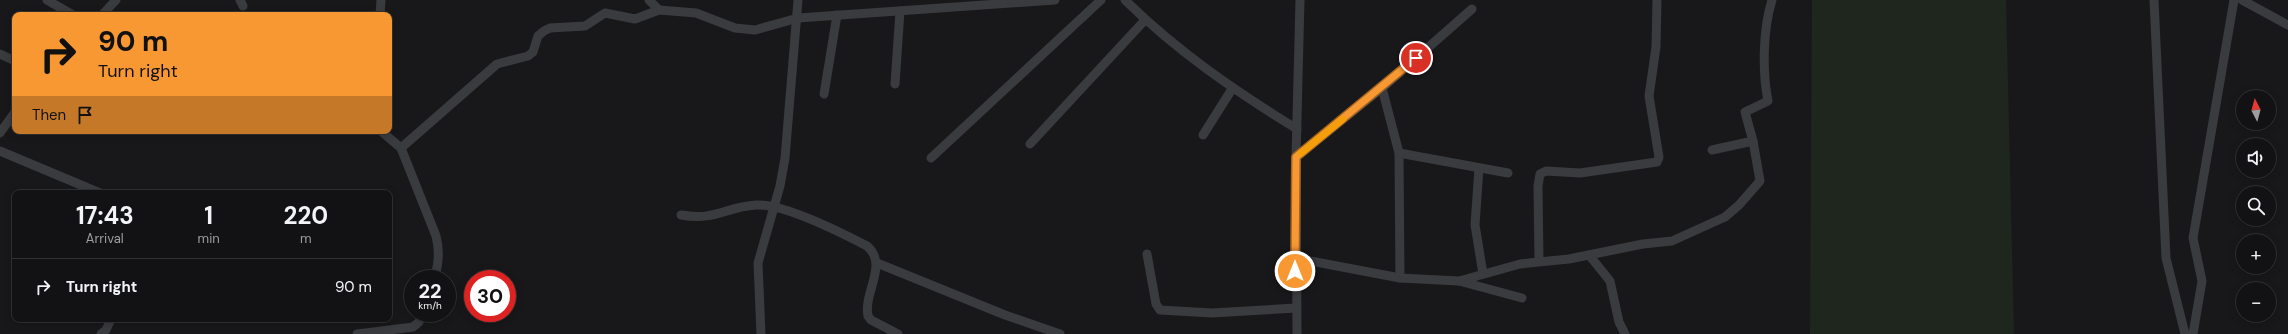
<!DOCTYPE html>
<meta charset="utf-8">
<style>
:root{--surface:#121214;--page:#1b1b1d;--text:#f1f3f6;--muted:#9c9ea0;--line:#313234}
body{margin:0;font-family:"DM Sans",sans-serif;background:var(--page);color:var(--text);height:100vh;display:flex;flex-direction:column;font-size:15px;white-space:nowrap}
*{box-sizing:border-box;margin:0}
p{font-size:13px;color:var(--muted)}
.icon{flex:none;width:22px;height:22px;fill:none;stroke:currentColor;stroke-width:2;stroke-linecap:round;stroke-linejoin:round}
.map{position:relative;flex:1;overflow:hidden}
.details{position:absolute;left:12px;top:190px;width:380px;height:132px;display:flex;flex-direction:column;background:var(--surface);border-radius:8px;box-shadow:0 2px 10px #0003,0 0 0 1px var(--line)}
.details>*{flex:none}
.top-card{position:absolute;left:12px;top:12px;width:380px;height:122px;border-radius:8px;box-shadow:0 2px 10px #0003,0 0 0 1px var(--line);background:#f79833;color:#111;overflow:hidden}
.needle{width:26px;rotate:354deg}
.controls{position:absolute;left:2236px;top:90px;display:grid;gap:8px}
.controls a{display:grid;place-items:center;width:40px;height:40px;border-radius:50%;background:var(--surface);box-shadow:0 2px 10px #0003,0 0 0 1px var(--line);font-size:20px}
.speed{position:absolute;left:404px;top:270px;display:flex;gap:8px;font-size:20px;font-weight:700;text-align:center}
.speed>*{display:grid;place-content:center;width:52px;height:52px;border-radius:50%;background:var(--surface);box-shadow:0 2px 10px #0003,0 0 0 1px var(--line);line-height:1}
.speed small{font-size:10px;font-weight:400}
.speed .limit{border:6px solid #d22;background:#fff;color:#111}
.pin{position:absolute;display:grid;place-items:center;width:34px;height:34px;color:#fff;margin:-17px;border:2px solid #fff;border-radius:50%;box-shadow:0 1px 4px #0007}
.me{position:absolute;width:44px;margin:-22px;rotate:0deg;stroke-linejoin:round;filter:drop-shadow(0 0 3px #0008)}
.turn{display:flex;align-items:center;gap:14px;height:84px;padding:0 20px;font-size:18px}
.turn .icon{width:52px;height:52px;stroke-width:2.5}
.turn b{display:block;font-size:28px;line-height:34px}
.then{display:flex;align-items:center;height:38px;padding:0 20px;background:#0003;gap:8px;font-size:15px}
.eta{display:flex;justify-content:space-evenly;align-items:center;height:68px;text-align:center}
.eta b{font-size:24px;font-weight:700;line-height:28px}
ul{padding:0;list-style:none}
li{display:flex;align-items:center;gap:12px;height:56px;padding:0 20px;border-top:1px solid var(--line)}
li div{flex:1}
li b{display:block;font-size:15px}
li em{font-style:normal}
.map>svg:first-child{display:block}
</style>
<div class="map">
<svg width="2288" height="334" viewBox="0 0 2288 334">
<rect width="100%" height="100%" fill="#18181a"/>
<path fill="#1e261e" d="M1812,0H2006L2014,334H1810Z"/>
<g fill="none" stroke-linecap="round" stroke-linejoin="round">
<g stroke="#393b3f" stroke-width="9">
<path d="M47,0L73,15"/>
<path d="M240,0L243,6"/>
<path d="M649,0L659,10"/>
<path d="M1125,0C1177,51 1235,91 1297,129"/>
<path d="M2154,0L2166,258L2185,334"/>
<path d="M2242,0L2288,25"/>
<path d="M102,15L116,0"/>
<path d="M380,15L381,0"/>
<path d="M0,54L15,61"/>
<path d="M895,84L900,11"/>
<path d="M1382,88L1399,153L1400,278"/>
<path d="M824,94L837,15"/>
<path d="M381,131L401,148L436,236C440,251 439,264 434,279"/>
<path d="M0,133L15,112"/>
<path d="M1203,135L1232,89"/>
<path d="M1030,144L1145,20"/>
<path d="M401,148L497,64L528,56L533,52L538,36L544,31L550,28L585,26L605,13L635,19L659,10L696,13L735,28L755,30L798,18L1055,0"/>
<path d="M1712,150L1753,141L1745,112L1768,101C1762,71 1763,29 1772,0"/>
<path d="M0,151L100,193"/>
<path d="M1399,153L1508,173"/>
<path d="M1296,157L1382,88L1472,9"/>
<path d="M931,158L1101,0"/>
<path d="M1479,168L1475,225L1483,274"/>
<path d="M681,215C716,221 725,207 756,205C782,203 842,233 867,246C889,265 863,292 868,316L871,320L898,334"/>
<path d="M1147,254L1156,304L1160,310L1212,313L1296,308"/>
<path d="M1589,255L1610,281L1619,322L1625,334"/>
<path d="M1295,258L1400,278L1459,281L1522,298"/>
<path d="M1539,261L1538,186L1540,174L1546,171L1580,173L1657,162L1659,157L1649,96L1656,47L1657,0"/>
<path d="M877,263L1005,315L1060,334"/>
<path d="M1459,281L1520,264L1569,259L1643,244L1672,241L1725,217L1739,205L1760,181L1753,141"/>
<path d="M101,334L106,330L111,319"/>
<path d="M357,334L413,327L419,322L423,313"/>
<path d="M761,334L758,263L780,186L785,158L798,0"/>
<path d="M1297,334L1296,157L1300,0"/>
<path d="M2193,334L2202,281L2193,238L2234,0"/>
</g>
</g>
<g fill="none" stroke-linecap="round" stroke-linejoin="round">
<defs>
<path id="route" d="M1295,271L1296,157L1416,58"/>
</defs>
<use href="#route" stroke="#a16321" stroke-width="10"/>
<use href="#route" stroke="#f79833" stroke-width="7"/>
<path stroke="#f59e0b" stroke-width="7" d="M1301,153L1343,119"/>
</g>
</svg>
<div class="controls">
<a><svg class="needle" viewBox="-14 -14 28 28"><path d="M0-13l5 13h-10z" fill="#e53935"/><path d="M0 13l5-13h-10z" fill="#9c9ea0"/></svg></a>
<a><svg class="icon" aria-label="sound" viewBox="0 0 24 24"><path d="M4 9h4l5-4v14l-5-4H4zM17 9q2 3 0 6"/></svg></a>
<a><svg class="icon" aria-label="search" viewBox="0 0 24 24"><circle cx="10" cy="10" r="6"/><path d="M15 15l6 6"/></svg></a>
<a>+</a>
<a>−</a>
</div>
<div class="speed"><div>22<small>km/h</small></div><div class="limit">30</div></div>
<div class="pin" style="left:1416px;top:58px;background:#d93025"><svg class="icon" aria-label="arrive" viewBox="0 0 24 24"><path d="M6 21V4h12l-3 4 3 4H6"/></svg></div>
<svg class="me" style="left:1295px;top:271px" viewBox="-20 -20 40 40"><circle r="17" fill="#f79833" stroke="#fff" stroke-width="3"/><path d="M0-11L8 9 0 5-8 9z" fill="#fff"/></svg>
<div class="top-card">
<div class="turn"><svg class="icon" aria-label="right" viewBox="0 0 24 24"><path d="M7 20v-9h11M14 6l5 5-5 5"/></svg><div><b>90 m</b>Turn right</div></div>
<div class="then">Then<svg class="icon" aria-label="arrive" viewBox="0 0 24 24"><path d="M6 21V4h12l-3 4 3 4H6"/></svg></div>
</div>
<section class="details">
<div class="eta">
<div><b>17:43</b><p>Arrival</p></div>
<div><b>1</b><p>min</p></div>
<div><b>220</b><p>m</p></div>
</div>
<ul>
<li><svg class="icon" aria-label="right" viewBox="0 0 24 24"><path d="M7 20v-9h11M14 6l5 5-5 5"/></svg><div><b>Turn right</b></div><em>90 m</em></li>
</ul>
</section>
</div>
